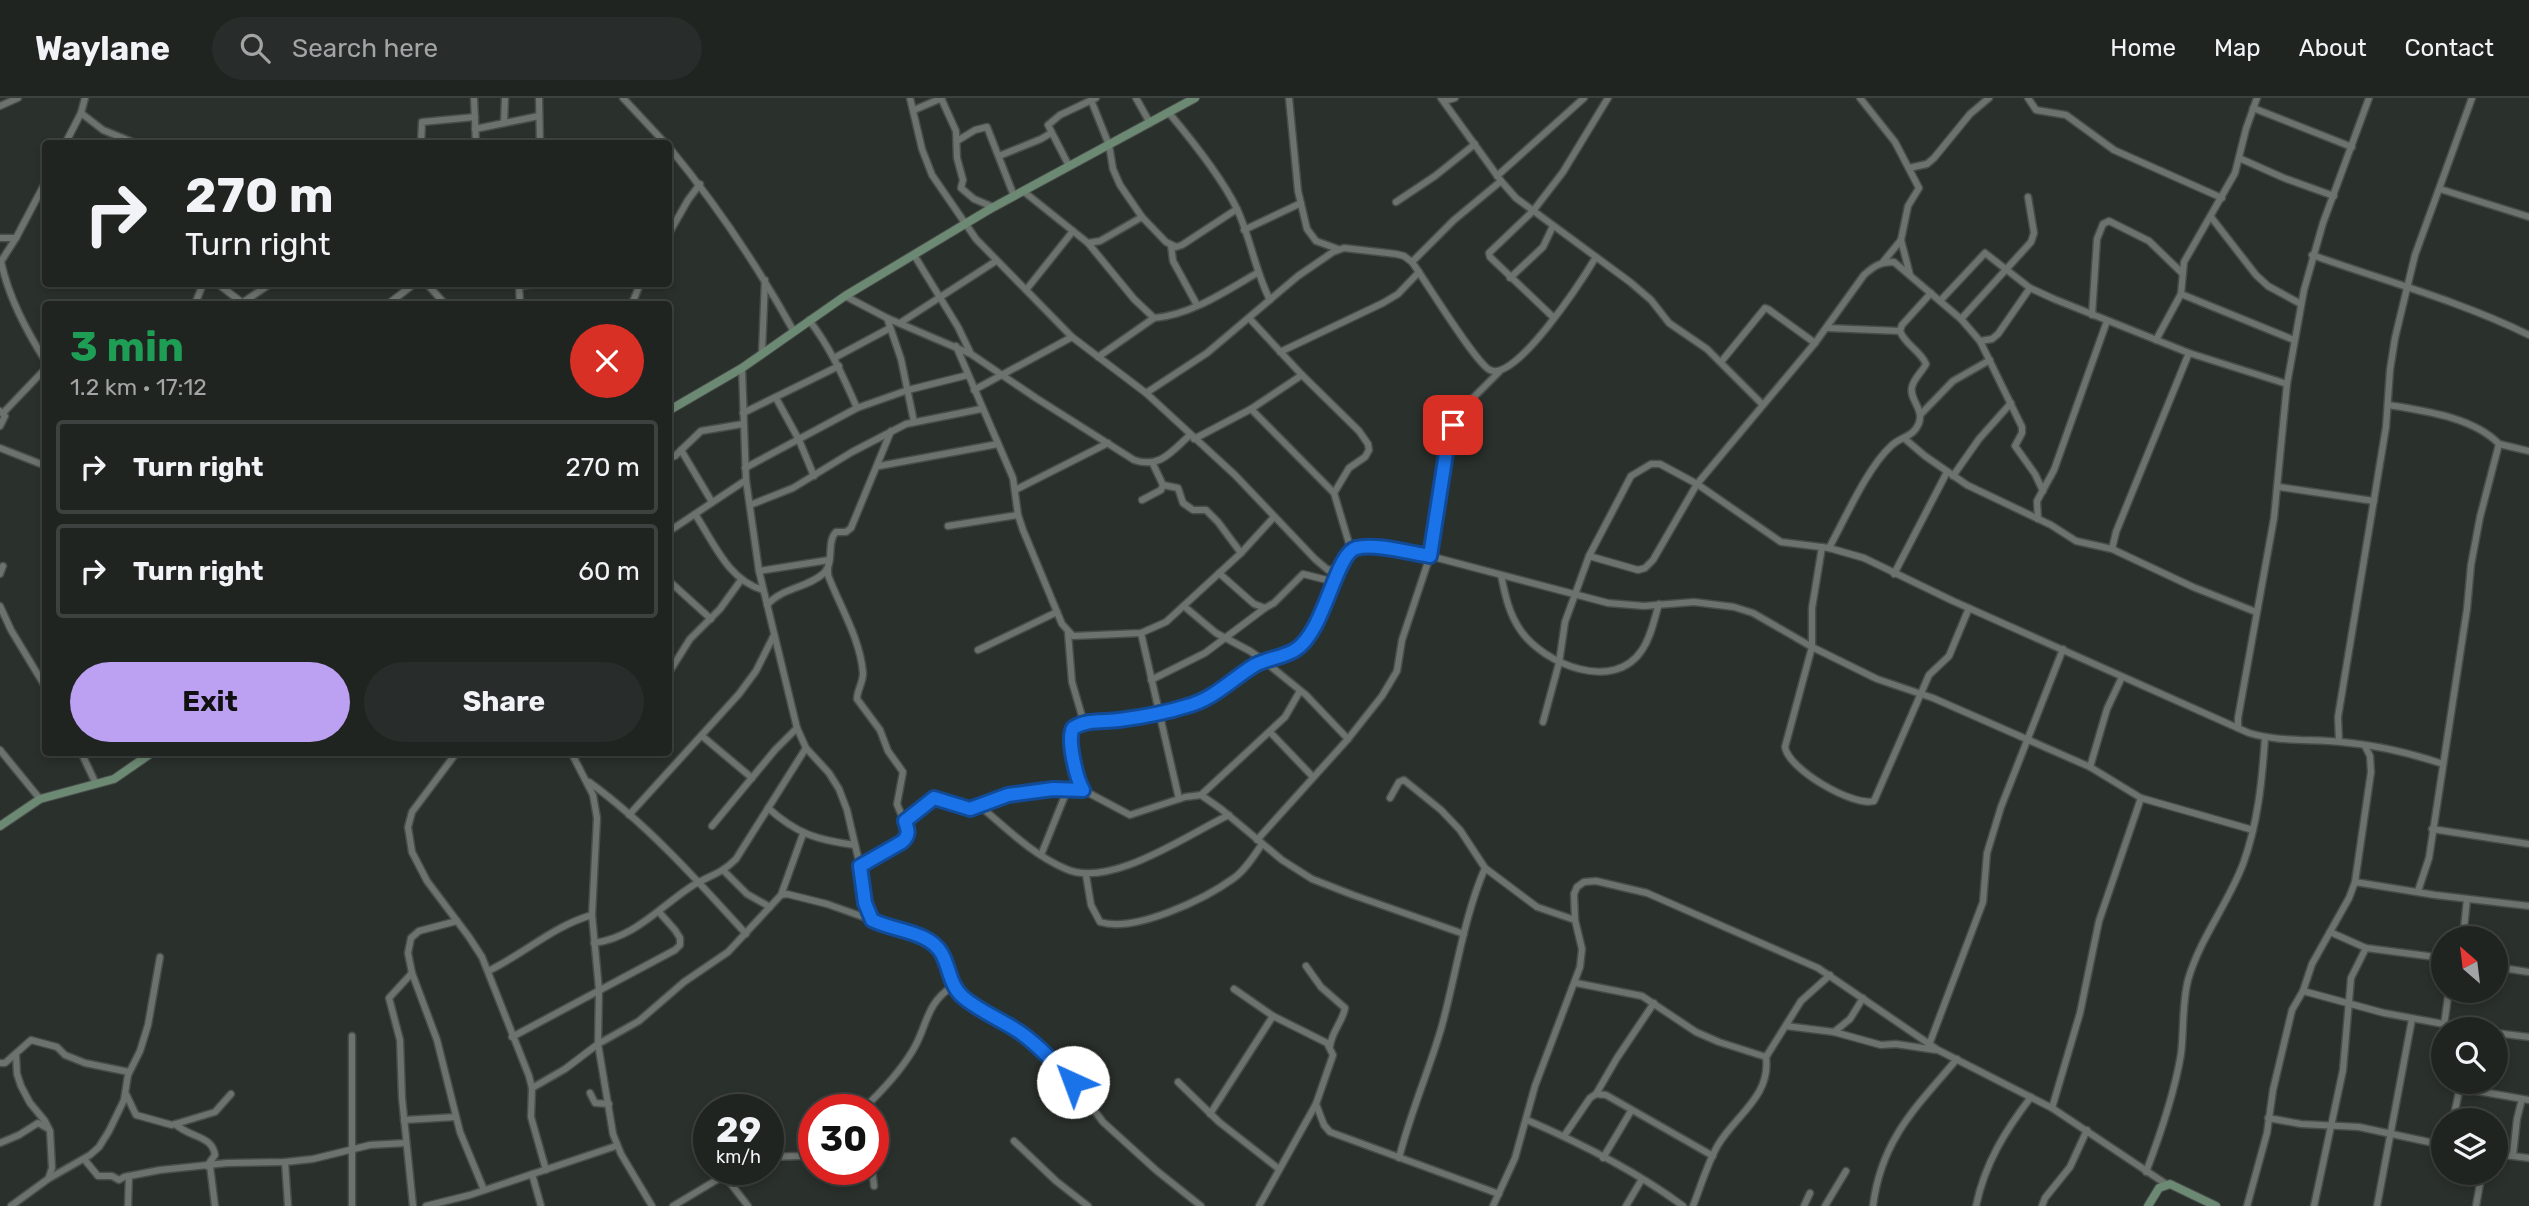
<!DOCTYPE html>
<meta charset="utf-8">
<style>
:root{--surface:#202421;--page:#282c2a;--text:#f1f3f6;--muted:#a2a4a5;--line:#3d413f;--accent:#bca0f2}
body{margin:0;font-family:Rubik,sans-serif;background:var(--page);color:var(--text);height:100vh;display:flex;flex-direction:column;font-size:26px;white-space:nowrap}
*{box-sizing:border-box;margin:0}
p{font-size:23px;color:var(--muted)}
.icon{flex:none;width:38px;height:38px;fill:none;stroke:currentColor;stroke-width:2;stroke-linecap:round;stroke-linejoin:round}
.map{position:relative;flex:1;overflow:hidden}
.details{position:absolute;left:42px;top:203px;width:630px;height:455px;display:flex;flex-direction:column;background:var(--surface);border-radius:7px;box-shadow:0 4px 10px #0003,0 0 0 2px var(--line)}
.details>*{flex:none}
.banner{position:absolute;left:42px;top:42px;width:630px;height:147px;border-radius:7px;box-shadow:0 4px 10px #0003,0 0 0 2px var(--line);background:#202421;color:var(--text);overflow:hidden}
.needle{width:46px;rotate:332deg}
.fabs{position:absolute;left:2431px;top:828px;display:grid;gap:14px}
.fabs a{display:grid;place-items:center;width:77px;height:77px;border-radius:50%;background:var(--surface);box-shadow:0 4px 10px #0003,0 0 0 2px var(--line);font-size:35px}
.speed{position:absolute;left:693px;top:996px;display:flex;gap:14px;font-size:35px;font-weight:700;text-align:center}
.speed>*{display:grid;place-content:center;width:91px;height:91px;border-radius:50%;background:var(--surface);box-shadow:0 4px 10px #0003,0 0 0 2px var(--line);line-height:1}
.speed small{font-size:18px;font-weight:400}
.speed .limit{border:10px solid #d22;background:#fff;color:#111}
.pin{position:absolute;display:grid;place-items:center;width:60px;height:60px;color:#fff;margin:-30px;border-radius:14px;box-shadow:0 4px 10px #0006}
.me{position:absolute;width:77px;margin:-38px;rotate:317deg;stroke-linejoin:round;filter:drop-shadow(0 0 5px #0008)}
.turn{display:flex;align-items:center;gap:24px;height:147px;padding:0 28px;font-size:32px}
.turn .icon{width:91px;height:91px;stroke-width:2.5}
.turn b{display:block;font-size:49px;line-height:60px}
.round{display:grid;place-items:center;flex:none;width:74px;height:74px;border-radius:37px;background:var(--page)}
.summary{display:flex;align-items:center;justify-content:space-between;height:119px;padding:0 28px}
h1{font-size:42px;font-weight:700;line-height:52px;color:#1e9e55}
.button{display:flex;gap:14px;margin-top:auto;padding:14px 28px}
.button a{flex:1;height:80px;border-radius:42px;background:var(--accent);color:#111;font-size:28px;font-weight:700;line-height:80px;text-align:center}
.button a+a{background:var(--page);color:var(--text)}
ul{padding:0;list-style:none}
li{display:flex;align-items:center;gap:21px;height:94px;margin:0 14px 10px;padding:0 14px;border:4px solid var(--line);border-radius:7px}
li div{flex:1}
li b{display:block;font-size:26px}
li em{font-style:normal}
header{display:flex;align-items:center;gap:42px;box-sizing:border-box;height:98px;padding:0 35px;background:var(--surface);border-bottom:2px solid var(--line)}
header strong{font-size:33px}
nav{display:flex;gap:38px;margin-inline-start:auto;font-size:24px}
.search{width:490px;height:63px;background:var(--page);display:flex;align-items:center;gap:18px;box-sizing:border-box;padding:0 24px;border-radius:38px;color:var(--muted);font-size:26px}
.map>svg:first-child{display:block}
</style>
<header>
<strong>Waylane</strong>
<div class="search"><svg class="icon" aria-label="search" viewBox="0 0 24 24"><circle cx="10" cy="10" r="6"/><path d="M15 15l6 6"/></svg>Search here</div>
<nav><a>Home</a><a>Map</a><a>About</a><a>Contact</a></nav>
</header>
<div class="map">
<svg width="2529" height="1108" viewBox="0 0 2529 1108">
<rect width="100%" height="100%" fill="#2a302c"/>
<g fill="none" stroke-linecap="round" stroke-linejoin="round">
<defs>
<g id="street">
<path d="M474,0L476,46"/>
<path d="M539,0L540,46"/>
<path d="M623,0L666,46"/>
<path d="M910,0L922,51L932,77L976,141L1072,239L1146,295L1235,377L1315,461L1328,472L1338,470L1351,452L1359,449L1385,451L1430,458L1608,505L1644,508L1694,504L1734,509L1753,515L1812,549L1877,581L1933,600L2090,669L2141,700L2253,732"/>
<path d="M941,0L956,33L957,60L963,82L961,90L974,101L993,109"/>
<path d="M1136,0L1150,25"/>
<path d="M1289,0L1298,93L1307,131L1316,143L1338,151"/>
<path d="M1441,0L1501,83L1516,100L1630,184L1651,202L1669,225L1707,251L1763,307"/>
<path d="M1860,0L1895,44L1919,90L1908,108L1901,142L1883,164"/>
<path d="M2028,0L2036,12L2066,17L2114,52L2222,100"/>
<path d="M1091,2L1109,47L1113,71L1120,87L1142,119L1166,144L1176,149L1182,147L1237,111"/>
<path d="M1444,3L1455,0"/>
<path d="M0,8L18,0"/>
<path d="M2253,10L2352,49"/>
<path d="M914,12L942,0"/>
<path d="M81,15L103,32L137,46"/>
<path d="M1169,15C1190,40 1223,82 1237,111C1251,141 1255,173 1270,202"/>
<path d="M504,25L505,0"/>
<path d="M475,31L539,18"/>
<path d="M957,43L975,32L987,29L1014,98"/>
<path d="M65,46L81,15L85,0"/>
<path d="M421,46L422,24L475,19"/>
<path d="M668,48C716,106 757,167 793,232"/>
<path d="M999,58L1041,41L1051,35"/>
<path d="M2239,60L2284,80L2334,98"/>
<path d="M1069,68L1048,27L1060,17L1096,0"/>
<path d="M1909,70L1927,66L1934,60L1970,16L1989,0"/>
<path d="M1497,78L1584,0"/>
<path d="M2440,91L2529,119"/>
<path d="M1023,93L1088,145L1134,201L1154,220C1191,217 1226,193 1257,175"/>
<path d="M1396,104L1435,78L1475,46"/>
<path d="M2211,119L2256,177L2268,188L2301,206"/>
<path d="M1244,132L1301,105"/>
<path d="M668,137L688,102L700,86"/>
<path d="M0,140H16"/>
<path d="M1901,142L1910,177"/>
<path d="M1088,145L1100,143L1142,119"/>
<path d="M1171,147L1173,163L1197,207"/>
<path d="M914,157L958,229L970,254"/>
<path d="M2312,157C2385,183 2460,203 2529,237"/>
<path d="M1,164C9,200 26,232 46,264"/>
<path d="M1412,164L1454,122L1501,83"/>
<path d="M0,165L16,140L46,83"/>
<path d="M1510,180L1543,149L1553,128"/>
<path d="M218,186L244,206"/>
<path d="M427,186L445,206"/>
<path d="M519,186L520,206"/>
<path d="M520,188L534,186"/>
<path d="M1026,192L1073,133"/>
<path d="M2181,196L2294,242"/>
<path d="M845,198L887,220L971,256L1036,300L1134,362C1160,371 1172,353 1190,337"/>
<path d="M1940,203L1985,155L2030,190L2054,201L2189,255L2287,286"/>
<path d="M242,205L270,186"/>
<path d="M195,206L203,186"/>
<path d="M388,206L414,186"/>
<path d="M632,206L640,186"/>
<path d="M2092,217L2097,141L2103,126L2109,123L2149,143L2182,175"/>
<path d="M887,220L901,261L914,324"/>
<path d="M1554,220L1490,159L1489,155L1533,113L1563,74L1608,0"/>
<path d="M1250,221L1302,277L1359,333L1368,346L1369,352L1365,359L1349,370L1334,395"/>
<path d="M1961,221L2031,144L2034,135L2028,99"/>
<path d="M809,222C830,249 843,278 857,310"/>
<path d="M900,225L996,163"/>
<path d="M1827,230L1900,233"/>
<path d="M2156,242L2181,196L2184,164L2235,75L2246,31L2257,0"/>
<path d="M1980,243L1992,241L1998,236L2030,190"/>
<path d="M956,248L1013,380L1018,417L1023,432L1062,526L1073,538L1141,535L1166,524L1241,455L1274,419"/>
<path d="M762,254L765,182"/>
<path d="M1280,254L1383,205L1398,196L1419,174"/>
<path d="M1098,259L1154,220"/>
<path d="M834,260L890,230"/>
<path d="M1721,264L1765,210L1768,211L1815,245"/>
<path d="M742,270L746,382L759,473L797,630L806,650L829,675L839,691L847,712L860,768L865,805L872,822L925,840L935,847L942,856L953,888L962,899L1022,935L1045,955L1073,984L1103,1024L1157,1073L1201,1108"/>
<path d="M974,292L1072,239"/>
<path d="M1146,295L1207,255L1298,178L1333,154L1344,150L1396,156L1404,158L1412,164C1425,182 1476,266 1490,272C1516,285 1584,179 1596,159"/>
<path d="M776,300L799,342L814,378"/>
<path d="M2389,307C2424,313 2473,319 2499,346L2480,419L2471,467L2467,511L2429,760L2418,793"/>
<path d="M1251,311L1334,395L1351,452"/>
<path d="M0,313L5,318L0,328"/>
<path d="M3,315L46,270"/>
<path d="M743,315L839,268"/>
<path d="M1921,316L1953,283L1990,262"/>
<path d="M1194,341L1251,311L1302,277"/>
<path d="M1905,341L1925,358L1967,387L2051,427L2076,443L2112,451L2193,489L2256,514"/>
<path d="M2499,346L2529,353"/>
<path d="M0,350L46,368"/>
<path d="M681,352L712,404"/>
<path d="M668,360L675,358L701,333L743,326"/>
<path d="M879,368L998,346"/>
<path d="M745,370L857,310L908,292L968,277"/>
<path d="M1953,378L1979,341L2011,305"/>
<path d="M1163,387L1178,390L1183,405L1193,412H1206L1218,424L1241,455"/>
<path d="M2279,389L2374,403"/>
<path d="M1015,392L1108,345"/>
<path d="M1142,402L1161,392L1163,387L1153,366"/>
<path d="M750,407L793,390L852,354L906,326L981,311"/>
<path d="M695,416C714,445 728,482 763,492"/>
<path d="M2038,421L2037,403L2054,372L2107,223"/>
<path d="M948,428L1018,417"/>
<path d="M668,434L746,382"/>
<path d="M1822,449L1812,510V549L1785,649C1788,671 1853,709 1874,703L1929,577L1949,558L1969,510"/>
<path d="M1829,450C1845,421 1867,370 1891,348C1901,338 1913,340 1919,325C1924,310 1909,302 1912,289C1914,280 1922,274 1926,266C1920,252 1905,247 1900,233L1902,227L1931,195"/>
<path d="M2112,451L2116,434L2189,255"/>
<path d="M1589,458L1638,472L1645,470L1653,462L1697,386L1815,245L1864,177C1874,168 1880,164 1894,164L1961,221L1980,243L2022,329V335L2015,348L2035,376L2043,393"/>
<path d="M828,469V477C840,509 860,540 863,575C863,585 857,592 857,601L880,632L888,653L903,674L897,706L908,733L907,739L860,768"/>
<path d="M1338,470L1329,501L1305,542L1297,551L1253,568L1213,597L1190,608L1118,622L1084,625L1073,630L1070,642L1077,678L1083,692L1130,717L1185,699L1201,697L1221,711L1282,762L1312,781L1353,797L1464,836"/>
<path d="M759,473L829,462"/>
<path d="M1219,475L1254,506L1265,510L1274,505L1303,476L1335,484"/>
<path d="M0,476L3,468"/>
<path d="M1894,476L1947,374"/>
<path d="M1501,477C1505,497 1509,516 1521,533C1544,566 1614,595 1642,552C1651,539 1654,522 1659,506"/>
<path d="M668,482L711,521"/>
<path d="M767,507C783,489 808,490 824,475C835,464 826,444 836,434H846L851,430L891,333"/>
<path d="M0,508L11,532L46,590"/>
<path d="M1185,509L1216,535L1250,553L1264,563L1306,597L1348,641"/>
<path d="M1068,535L1072,584L1084,625"/>
<path d="M1141,535L1179,701"/>
<path d="M978,552L1057,514"/>
<path d="M668,576L690,541L720,511L741,482"/>
<path d="M1151,582L1205,555L1265,510"/>
<path d="M1543,624L1559,565L1565,524L1589,458L1631,378L1651,366H1660L1697,386L1781,444L1829,450L1864,460L1953,503L2249,635C2279,644 2310,641 2341,644C2376,647 2410,655 2443,666"/>
<path d="M2238,630V620L2274,420L2287,286L2304,192L2323,125L2369,0"/>
<path d="M1270,634L1313,679"/>
<path d="M702,638L752,680"/>
<path d="M2339,643L2338,619L2386,329L2390,272L2395,240L2415,157L2472,0"/>
<path d="M0,652L40,701"/>
<path d="M81,654L96,686"/>
<path d="M457,654L412,714L408,729L412,754L427,783L469,839L482,859L529,978L532,990L531,1019L546,1072"/>
<path d="M571,654L593,697L597,720L592,817L599,892L598,946L613,1036L621,1056L652,1108"/>
<path d="M2090,669L2107,611L2122,579"/>
<path d="M589,684C647,726 698,783 746,836"/>
<path d="M1201,697L1285,619L1300,593"/>
<path d="M1390,700L1399,684L1404,682L1441,712L1460,732L1485,770L1537,809L1575,822"/>
<path d="M980,708C1007,731 1033,757 1066,771C1111,791 1188,736 1229,717"/>
<path d="M768,710C797,736 817,742 855,747"/>
<path d="M629,717L739,596L756,573L774,537"/>
<path d="M905,723L934,700L970,711L1008,697L1053,691L1083,692"/>
<path d="M712,728L775,652L797,630"/>
<path d="M2432,731L2529,746"/>
<path d="M1257,742L1348,641L1382,598L1397,573L1402,542L1430,458L1449,336L1470,303L1499,274"/>
<path d="M1041,757L1068,690"/>
<path d="M724,773L747,796L770,809"/>
<path d="M1086,777L1091,807L1100,824C1135,835 1205,801 1234,780C1245,772 1254,758 1262,746"/>
<path d="M2355,784L2435,797L2529,808"/>
<path d="M781,797L803,736"/>
<path d="M457,823L419,833L411,840L408,855L412,875L437,942L460,1034L484,1092"/>
<path d="M2330,834L2366,850L2443,860"/>
<path d="M2463,840L2467,801"/>
<path d="M594,845C633,840 658,811 689,790C706,778 719,778 736,761L806,650"/>
<path d="M1306,868L1321,889L1345,910C1343,923 1332,933 1330,948"/>
<path d="M2496,869L2529,874"/>
<path d="M488,873C524,856 553,828 592,817"/>
<path d="M412,875L389,900L400,942L402,1000L413,1108"/>
<path d="M1576,885L1642,898L1696,934L1719,944L1766,959"/>
<path d="M1234,891L1273,918L1327,945L1333,957L1316,1006L1259,1108"/>
<path d="M2303,893L2384,915L2471,931"/>
<path d="M2444,927L2449,892"/>
<path d="M1786,928L1834,934L1881,947L1896,946L1936,952"/>
<path d="M1834,934L1850,921L1863,900"/>
<path d="M2496,935L2529,939"/>
<path d="M512,939L675,852L680,847V840L675,832L659,814"/>
<path d="M1929,947L1983,804L1987,755L2001,709L2063,551"/>
<path d="M16,957L17,976L21,988L30,1005L45,1023L50,1033L52,1070L49,1079"/>
<path d="M0,965H5L31,942L57,949L65,957L85,965L129,974"/>
<path d="M1178,984L1219,1024L1279,1071"/>
<path d="M532,990L565,971L598,946L639,923L684,884L728,854L781,797L787,796L827,806L872,822"/>
<path d="M2460,990L2529,1002"/>
<path d="M590,995L595,1005L609,1006"/>
<path d="M126,996L136,1017L172,1027L215,1014L231,996"/>
<path d="M1596,996L1617,960L1654,905"/>
<path d="M1316,1006L1324,1027L1330,1034L1499,1096"/>
<path d="M2052,1010L2080,915L2099,823L2141,700"/>
<path d="M862,1012C880,995 900,974 913,952C928,927 925,906 953,888"/>
<path d="M1210,1016L1273,918"/>
<path d="M2268,1020L2301,1026L2359,1029L2443,1047"/>
<path d="M404,1022L456,1019"/>
<path d="M1527,1022C1580,1045 1636,1073 1683,1108"/>
<path d="M2453,1022L2461,984"/>
<path d="M175,1026C190,1040 212,1037 215,1057L207,1068"/>
<path d="M1564,1038L1590,1000L1596,996L1606,997L1713,1058"/>
<path d="M1014,1043L1056,1083L1088,1108"/>
<path d="M0,1045L19,1037L38,1025L47,1030"/>
<path d="M2496,1056L2529,1060"/>
<path d="M2513,1057L2517,1021L2522,1001"/>
<path d="M768,1059L800,1058L814,1052"/>
<path d="M1399,1060C1410,1016 1428,975 1441,931C1456,878 1463,821 1485,770"/>
<path d="M1603,1060L1631,1013"/>
<path d="M84,1061L98,1078H112L119,1082L124,1079L160,1072L227,1065L285,1064L313,1061L370,1047L406,1045"/>
<path d="M285,1064L288,1108"/>
<path d="M210,1068L215,1108"/>
<path d="M872,1071L874,1088"/>
<path d="M2146,1074C2159,1040 2175,992 2181,956C2184,932 2182,905 2188,882C2200,840 2228,806 2243,766C2258,725 2262,683 2265,640"/>
<path d="M532,1076L541,1108"/>
<path d="M724,1077L748,1108"/>
<path d="M11,1108L48,1081L90,1057L99,1049L109,1033L124,1002L128,977L140,953L148,927L160,859"/>
<path d="M128,1108L129,1078"/>
<path d="M352,1108V938"/>
<path d="M426,1108L470,1097L616,1048"/>
<path d="M673,1108L735,1071"/>
<path d="M1493,1108L1515,1060L1535,988L1580,869L1582,851L1575,822L1574,796L1577,789L1584,784L1596,783L1647,795L1818,870L1938,952L2052,1010L2166,1086"/>
<path d="M1626,1108L1642,1081"/>
<path d="M1693,1108C1701,1088 1707,1066 1718,1047C1736,1017 1771,998 1766,959L1801,903L1830,877"/>
<path d="M1804,1108L1810,1095"/>
<path d="M1825,1108L1846,1073"/>
<path d="M1873,1108C1881,1042 1916,1009 1957,961"/>
<path d="M1976,1108C1985,1065 2005,1033 2031,999"/>
<path d="M2042,1108L2045,1100L2070,1069L2087,1032"/>
<path d="M2247,1108L2267,1035L2273,992L2292,912L2303,893L2312,866L2349,800L2355,784L2371,674L2370,658L2365,648"/>
<path d="M2314,1108L2343,972L2351,880L2366,850"/>
<path d="M2377,1108L2412,921"/>
<path d="M2476,1108L2482,1074"/>
</g>
<g id="secondary">
<path d="M668,313L742,270L845,198L990,111L1195,0"/>
<path d="M0,728L40,701L114,681L153,654"/>
<path d="M2148,1108L2159,1090L2170,1086L2216,1108"/>
</g>
</defs>
<use href="#street" stroke="#484d49" stroke-width="9"/>
<use href="#secondary" stroke="#484d49" stroke-width="10"/>
<use href="#street" stroke="#6c726d" stroke-width="6"/>
<use href="#secondary" stroke="#6c8974" stroke-width="8"/>
</g>
<g fill="none" stroke-linecap="round" stroke-linejoin="round">
<defs>
<path id="route" d="M1073,984C1055,966 1039,947 1018,933C1000,921 979,913 963,899C950,888 950,871 942,856C930,833 893,833 872,822L865,805L860,768L902,744C910,737 908,732 905,723L934,700L970,711L1008,697L1053,691L1083,692C1076,680 1067,641 1073,630C1087,621 1104,624 1119,622C1142,619 1165,615 1187,608C1214,601 1232,581 1255,567C1268,560 1282,560 1295,552C1325,534 1335,456 1356,450C1375,445 1410,455 1430,458L1449,336L1453,327"/>
</defs>
<use href="#route" stroke="#114b97" stroke-width="18"/>
<use href="#route" stroke="#1a73e8" stroke-width="12"/>
</g>
</svg>
<div class="fabs">
<a><svg class="needle" viewBox="-14 -14 28 28"><path d="M0-13l5 13h-10z" fill="#e53935"/><path d="M0 13l5-13h-10z" fill="#a2a4a5"/></svg></a>
<a><svg class="icon" aria-label="search" viewBox="0 0 24 24"><circle cx="10" cy="10" r="6"/><path d="M15 15l6 6"/></svg></a>
<a><svg class="icon" aria-label="layers" viewBox="0 0 24 24"><path d="M12 4l9 5-9 5-9-5zM3 14l9 5 9-5"/></svg></a>
</div>
<div class="speed"><div>29<small>km/h</small></div><div class="limit">30</div></div>
<div class="pin" style="left:1453px;top:327px;background:#d93025"><svg class="icon" aria-label="arrive" viewBox="0 0 24 24"><path d="M6 21V4h12l-3 4 3 4H6"/></svg></div>
<svg class="me" style="left:1073px;top:984px" viewBox="-20 -20 40 40"><circle r="19" fill="#fff"/><path d="M0-13L10 11 0 6-10 11z" fill="#1a73e8"/></svg>
<div class="banner">
<div class="turn"><svg class="icon" aria-label="right" viewBox="0 0 24 24"><path d="M7 20v-9h11M14 6l5 5-5 5"/></svg><div><b>270 m</b>Turn right</div></div>
</div>
<section class="details">
<div class="summary"><div><h1>3 min</h1><p>1.2 km · 17:12</p></div><a class="round" style="background:#d93025;color:#fff"><svg class="icon" aria-label="close" viewBox="0 0 24 24"><path d="M6 6l12 12M18 6L6 18"/></svg></a></div>
<ul>
<li><svg class="icon" aria-label="right" viewBox="0 0 24 24"><path d="M7 20v-9h11M14 6l5 5-5 5"/></svg><div><b>Turn right</b></div><em>270 m</em></li>
<li><svg class="icon" aria-label="right" viewBox="0 0 24 24"><path d="M7 20v-9h11M14 6l5 5-5 5"/></svg><div><b>Turn right</b></div><em>60 m</em></li>
</ul>
<div class="button"><a>Exit</a><a>Share</a></div>
</section>
</div>
